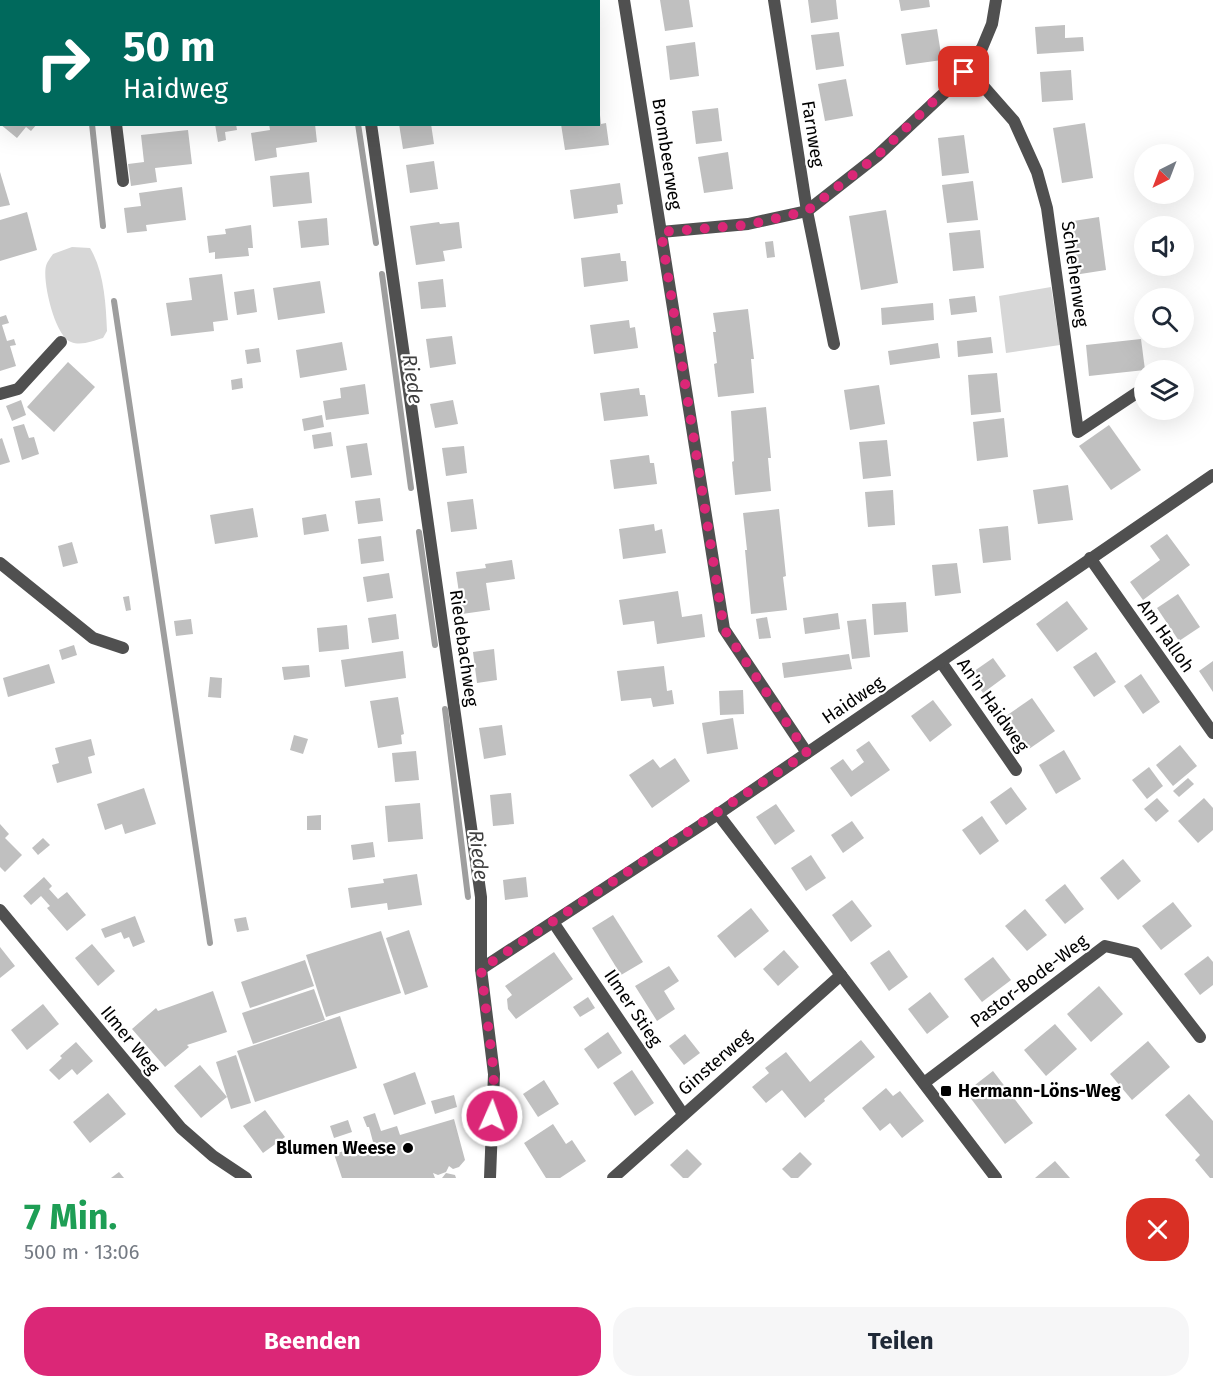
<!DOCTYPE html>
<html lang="de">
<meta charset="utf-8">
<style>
:root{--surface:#fff;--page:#f6f6f7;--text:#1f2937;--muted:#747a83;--accent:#db2777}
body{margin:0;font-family:"Fira Sans",sans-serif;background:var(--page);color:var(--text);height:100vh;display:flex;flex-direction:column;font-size:22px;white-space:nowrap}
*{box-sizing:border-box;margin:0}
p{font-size:20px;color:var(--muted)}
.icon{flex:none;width:33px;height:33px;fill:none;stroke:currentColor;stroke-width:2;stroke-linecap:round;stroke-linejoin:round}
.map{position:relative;height:1178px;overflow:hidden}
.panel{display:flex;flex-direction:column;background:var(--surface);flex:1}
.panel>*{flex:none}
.banner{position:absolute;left:0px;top:0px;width:600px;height:126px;box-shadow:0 6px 24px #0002;background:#00695c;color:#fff;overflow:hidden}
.needle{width:39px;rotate:222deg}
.buttons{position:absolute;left:1134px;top:144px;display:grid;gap:12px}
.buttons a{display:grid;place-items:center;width:60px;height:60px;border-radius:50%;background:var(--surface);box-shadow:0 6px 24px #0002;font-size:30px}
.pin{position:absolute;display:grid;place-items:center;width:51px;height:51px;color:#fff;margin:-26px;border-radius:12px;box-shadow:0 3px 9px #0006}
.me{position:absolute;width:66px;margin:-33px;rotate:2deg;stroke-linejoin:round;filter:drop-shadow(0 0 4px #0008)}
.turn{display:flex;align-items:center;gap:21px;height:126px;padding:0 24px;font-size:27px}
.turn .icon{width:78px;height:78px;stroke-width:2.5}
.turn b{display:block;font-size:42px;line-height:51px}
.round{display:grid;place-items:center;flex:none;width:63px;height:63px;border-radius:24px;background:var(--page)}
.summary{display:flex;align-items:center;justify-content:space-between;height:102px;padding:0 24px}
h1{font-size:36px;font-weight:700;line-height:45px;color:#1e9e55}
.cta{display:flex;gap:12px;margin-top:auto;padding:12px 24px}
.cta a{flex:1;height:69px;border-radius:24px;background:var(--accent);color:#fff;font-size:24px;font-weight:700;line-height:69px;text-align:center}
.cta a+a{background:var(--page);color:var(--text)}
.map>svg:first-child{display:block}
</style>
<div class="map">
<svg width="1213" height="1178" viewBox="0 0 1213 1178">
<rect width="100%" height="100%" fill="#fff"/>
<g fill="#d7d7d7">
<path d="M72,247L90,248C104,271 106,304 107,331L103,338C93,341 81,346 71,342C55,337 42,281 46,266C47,262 51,257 53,254Z"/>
<path d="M1051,287L1060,345L1006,353L999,296Z"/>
</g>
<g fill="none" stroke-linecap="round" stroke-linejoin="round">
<g stroke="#9e9e9e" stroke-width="6">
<path d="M341,0V2"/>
<path d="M92,124L103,226"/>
<path d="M358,124L376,243"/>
<path d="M382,274L411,488"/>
<path d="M114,301L210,943"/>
<path d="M419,532L435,645"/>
<path d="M445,709L468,897"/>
</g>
</g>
<g fill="#c0c0c0">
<path d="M660,0H689L693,27L665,31Z"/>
<path d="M808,0H836L838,19L811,23Z"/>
<path d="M899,0H929L930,7L901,11Z"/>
<path d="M1065,25V38L1083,37L1084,51L1037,54L1035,27Z"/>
<path d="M937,29L942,60L906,65L901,34Z"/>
<path d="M839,32L844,66L816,70L811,35Z"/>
<path d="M695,42L699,76L670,80L666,46Z"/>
<path d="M1071,70L1073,100L1042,102L1040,72Z"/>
<path d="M846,79L853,116L825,121L818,84Z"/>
<path d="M718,108L722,141L696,144L692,111Z"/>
<path d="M600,115L601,124L606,123L609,145L565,150L561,124H598Z"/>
<path d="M1085,123L1093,178L1062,183L1053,128Z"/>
<path d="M0,124H37L31,131L26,127L17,138Z"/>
<path d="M215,124H236L237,130L225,132L226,140L218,142Z"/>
<path d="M269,124H315L317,142L276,148L277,157L255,161L251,133L270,130Z"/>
<path d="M399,124H431L434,144L403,149Z"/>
<path d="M188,130L192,164L155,168L157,182L131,186L128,164L144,162L141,135Z"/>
<path d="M964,135L969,173L942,176L938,138Z"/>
<path d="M728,152L733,189L704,193L698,157Z"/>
<path d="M434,161L438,189L410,193L406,165Z"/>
<path d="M0,172L10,205L0,207Z"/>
<path d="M309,172L312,203L273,207L270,176Z"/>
<path d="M973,181L978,220L947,223L942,185Z"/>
<path d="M620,183L623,204L617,205L618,213L574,219L570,190Z"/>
<path d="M182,187L186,220L146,225L147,231L127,233L124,208L141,206L139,193Z"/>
<path d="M886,210L898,283L861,290L849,216Z"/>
<path d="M27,212L37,250L0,261V220Z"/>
<path d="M1099,217L1106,270L1074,275L1067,222Z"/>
<path d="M327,218L329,245L301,248L298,221Z"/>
<path d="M439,222L440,224L459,222L462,248L443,251L445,261L416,265L410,226Z"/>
<path d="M251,225L253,248H248L249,256L215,259V252L209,253L207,236L226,234L225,229Z"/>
<path d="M980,230L984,268L953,271L949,233Z"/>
<path d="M773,241L775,257L767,258L765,242Z"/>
<path d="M620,253L621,261H626L628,281L584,287L581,258Z"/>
<path d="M222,274L228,320L213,322L214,331L171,336L166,303L192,300L189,278Z"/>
<path d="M443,279L446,307L421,309L418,282Z"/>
<path d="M320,281L325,313L278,320L273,288Z"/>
<path d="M254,289L257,312L237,315L234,292Z"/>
<path d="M975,296L977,312L951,315L949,299Z"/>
<path d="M933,303L934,320L882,325L881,308Z"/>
<path d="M748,309L754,359H751L754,393L718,397L714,364L717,363L713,332H716L713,313Z"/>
<path d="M6,315L9,323L2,325L7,341L14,339L16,345L10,346L16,366L0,371V317Z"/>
<path d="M629,320L630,328L635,327L638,348L594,354L590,325Z"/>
<path d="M452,336L456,364L430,368L426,339Z"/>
<path d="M991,337L993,353L958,357L957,341Z"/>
<path d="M1141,339L1145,370L1089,376L1086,345Z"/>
<path d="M342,342L347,370L300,378L296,350Z"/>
<path d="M938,343L940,358L890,365L888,351Z"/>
<path d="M259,348L261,362L247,364L245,350Z"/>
<path d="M68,362L95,387L54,432L27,407Z"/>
<path d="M997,373L1001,412L971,415L968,375Z"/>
<path d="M242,378L243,388L232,390L231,380Z"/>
<path d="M365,384L369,414L326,420L323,401L341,398L340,388Z"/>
<path d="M879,385L885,424L850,430L844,390Z"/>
<path d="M639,388L640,395H645L648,416L604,421L600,393Z"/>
<path d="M21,400L26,415L12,421L6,406Z"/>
<path d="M453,400L458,424L435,428L430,404Z"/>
<path d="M766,407L771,458H768L771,491L735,495L732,462L734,461L731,411Z"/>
<path d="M322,415L324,427L304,431L302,419Z"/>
<path d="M1004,418L1008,457L977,461L973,422Z"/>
<path d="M24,424L29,438L34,437L39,454L22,460L13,427Z"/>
<path d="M1109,425L1141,470L1111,490L1079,446Z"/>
<path d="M331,432L333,446L314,449L312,435Z"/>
<path d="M2,438L10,462L0,465V439Z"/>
<path d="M887,440L891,476L863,479L859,442Z"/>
<path d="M367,443L372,475L351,478L346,446Z"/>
<path d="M464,446L467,473L446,476L442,448Z"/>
<path d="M649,455L650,463H654L657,484L614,489L610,460Z"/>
<path d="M1068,485L1073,520L1038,524L1033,490Z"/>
<path d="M893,490L895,525L868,527L865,492Z"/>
<path d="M380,498L383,521L358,524L355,501Z"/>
<path d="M473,499L477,529L451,532L447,502Z"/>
<path d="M253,508L258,537L215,544L210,515Z"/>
<path d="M779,509L786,576L783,577L787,610L751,614L745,550H747L743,513Z"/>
<path d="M326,514L329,531L304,535L302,518Z"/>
<path d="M654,524L655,531L662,529L666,553L623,559L619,529Z"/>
<path d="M1008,526L1011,560L983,563L979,529Z"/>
<path d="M1167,534L1190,565L1143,600L1130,582L1160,560L1150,546Z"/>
<path d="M381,536L384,561L361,564L358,539Z"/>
<path d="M72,542L78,563L63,567L58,546Z"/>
<path d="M512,560L515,579L486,583L490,610L462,614L456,572L486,568L485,564Z"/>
<path d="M957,563L961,593L935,596L932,565Z"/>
<path d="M389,573L393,598L367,602L363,577Z"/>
<path d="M678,591L682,617L702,614L705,637L657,644L654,621L623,625L619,600Z"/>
<path d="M1178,594L1200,627L1179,641L1157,608Z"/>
<path d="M129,596L131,610L126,611L123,597Z"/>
<path d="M1067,601L1088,629L1057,652L1036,624Z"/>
<path d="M906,602L908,632L874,635L872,604Z"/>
<path d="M838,613L840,629L805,634L803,618Z"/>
<path d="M396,614L399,639L372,643L368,618Z"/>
<path d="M767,617L771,638L759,639L756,619Z"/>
<path d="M191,619L193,634L176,636L174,621Z"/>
<path d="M866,619L870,657L852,659L847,621Z"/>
<path d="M347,625L349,649L319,652L317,628Z"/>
<path d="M74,645L77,655L62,660L59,650Z"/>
<path d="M494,649L497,680L477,683L473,652Z"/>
<path d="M403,651L406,678L345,687L341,660Z"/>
<path d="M1096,652L1116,682L1094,697L1073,667Z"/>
<path d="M849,654L852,669L784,678L782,663Z"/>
<path d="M993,658L1006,676L983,693L970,674Z"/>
<path d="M1213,661V692L1199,671Z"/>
<path d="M49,664L55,683L8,697L3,678Z"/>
<path d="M309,665L310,677L284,680L282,667Z"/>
<path d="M664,666L667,691L672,690L674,704L653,707L651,698L621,701L617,671Z"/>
<path d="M1141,674L1160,702L1143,714L1124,686Z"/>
<path d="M210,677L222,678L221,698L208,697Z"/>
<path d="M743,690L744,714L720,715L719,691Z"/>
<path d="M398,697L404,734L401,735L402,744L378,748L370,701Z"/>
<path d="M1032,698L1055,731L1029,749L1006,716Z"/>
<path d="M933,700L952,725L930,742L911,716Z"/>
<path d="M733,718L738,749L707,754L702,723Z"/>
<path d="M502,725L506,755L484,759L479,728Z"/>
<path d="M294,735L308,739L303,754L290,750Z"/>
<path d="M91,739L95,755L88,757L92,773L57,783L52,765L59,763L55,748Z"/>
<path d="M869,741L890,770L851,797L830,768L843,759L852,771L864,762L856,750Z"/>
<path d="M1180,745L1197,766L1173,786L1156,765Z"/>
<path d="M1064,750L1081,779L1056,794L1039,765Z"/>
<path d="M416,751L419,780L395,782L392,753Z"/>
<path d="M675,758L690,781L652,808L629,775L653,759L660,768Z"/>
<path d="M1149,767L1163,786L1147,799L1132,780Z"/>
<path d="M1188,778L1194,784L1179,797L1173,791Z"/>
<path d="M1011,787L1027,809L1006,825L990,802Z"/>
<path d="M144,788L156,824L125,834L122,824L105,830L97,804Z"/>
<path d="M511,793L514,824L493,826L490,795Z"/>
<path d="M1157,798L1169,811L1156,822L1144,809Z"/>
<path d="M1204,798L1213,808V830L1198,843L1178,821Z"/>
<path d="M420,803L423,839L388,842L385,806Z"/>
<path d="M776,804L795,831L775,845L756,817Z"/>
<path d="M321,815V830H307V816Z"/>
<path d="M982,816L999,841L980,855L962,830Z"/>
<path d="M852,821L864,838L843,853L831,835Z"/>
<path d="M0,824L9,834L5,838L22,855L5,872L0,867Z"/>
<path d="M43,838L50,845L38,855L32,848Z"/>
<path d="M373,842L375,857L353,860L351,845Z"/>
<path d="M811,855L826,878L806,891L791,868Z"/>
<path d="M1123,859L1141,881L1118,900L1100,878Z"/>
<path d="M417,874L422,905L388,910L387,903L351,908L348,888L384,883L383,879Z"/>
<path d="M44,877L52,886L49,889L58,899L67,892L86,915L67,931L47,908L50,906L41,896L31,905L23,896Z"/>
<path d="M526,877L528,897L505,900L503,880Z"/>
<path d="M1065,884L1084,909L1065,924L1045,900Z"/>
<path d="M852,900L872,926L851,942L832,915Z"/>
<path d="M1173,902L1192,926L1161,950L1142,926Z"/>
<path d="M751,908L769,931L735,958L717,936Z"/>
<path d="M1025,909L1047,935L1027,951L1005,926Z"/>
<path d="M613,915L643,962L621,975L592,928Z"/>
<path d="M135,916L145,942L133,947L129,937L124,939L121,932L105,938L101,929Z"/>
<path d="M246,917L249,930L237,932L234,919Z"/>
<path d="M409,930L428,987L405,995L386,938Z"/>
<path d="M381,931L401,993L326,1017L306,955Z"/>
<path d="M92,944L115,971L98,986L75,958Z"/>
<path d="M0,947L15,966L0,978Z"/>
<path d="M784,950L799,967L778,986L763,969Z"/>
<path d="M889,950L908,977L889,991L870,963Z"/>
<path d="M554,952L573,979L516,1019L508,1009L507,999L512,995L505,986Z"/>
<path d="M1208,956L1213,962V985L1200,995L1184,974Z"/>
<path d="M993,957L1011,980L982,1002L964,979Z"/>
<path d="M305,960L314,986L250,1008L241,982Z"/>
<path d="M669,966L679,981L664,991L675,1009L657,1021L635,986Z"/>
<path d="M1099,986L1123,1014L1091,1042L1067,1014Z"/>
<path d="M314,989L325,1020L253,1044L242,1013Z"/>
<path d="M213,991L227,1032L187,1045L189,1047L165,1067L132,1029L156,1008L158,1011Z"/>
<path d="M930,992L949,1017L927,1034L908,1009Z"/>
<path d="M588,997L595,1008L580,1017L573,1007Z"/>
<path d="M43,1004L59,1024L27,1050L11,1030Z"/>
<path d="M340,1016L357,1068L255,1102L237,1051Z"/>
<path d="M1055,1024L1077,1049L1046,1076L1024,1050Z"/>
<path d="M608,1032L622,1053L598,1069L584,1049Z"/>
<path d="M685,1034L700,1053L684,1065L669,1046Z"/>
<path d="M861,1040L875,1057L824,1099L825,1101L805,1118L782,1090L766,1103L752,1087L769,1073L765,1068L786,1052L810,1082Z"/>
<path d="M1148,1041L1170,1067L1132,1100L1110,1074Z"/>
<path d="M76,1042L93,1061L77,1075L72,1069L59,1080L49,1070L62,1058L60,1056Z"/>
<path d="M236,1055L251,1103L231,1109L216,1062Z"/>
<path d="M200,1065L227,1097L201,1118L174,1086Z"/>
<path d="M632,1070L654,1103L635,1116L613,1083Z"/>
<path d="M993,1071L1033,1123L1005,1144L966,1092Z"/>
<path d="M415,1072L426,1104L394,1115L383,1084Z"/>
<path d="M544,1080L559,1104L538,1117L523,1094Z"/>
<path d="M886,1088L893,1096L900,1091L924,1121L902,1138L890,1123L880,1131L862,1108Z"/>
<path d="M108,1093L126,1114L90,1143L73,1122Z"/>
<path d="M1189,1094L1213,1121V1178H1210L1195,1160L1200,1155L1165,1115Z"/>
<path d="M454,1095L457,1107L435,1114L431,1101Z"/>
<path d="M265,1110L285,1137L263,1153L243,1126Z"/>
<path d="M375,1113L381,1131L397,1126L400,1135L454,1119L465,1160L459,1167L453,1169L449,1166L446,1172L438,1175L433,1173L435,1178H342L334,1154L373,1142L369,1127H367L363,1117Z"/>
<path d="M348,1120L352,1132L334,1138L330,1126Z"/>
<path d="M553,1124L566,1144L572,1140L586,1161L560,1178H546L524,1143Z"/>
<path d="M687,1149L702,1164L688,1178H683L670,1165Z"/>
<path d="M800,1152L812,1164L798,1178H791L782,1169Z"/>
<path d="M1055,1161L1070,1178H1035Z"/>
<path d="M119,1172L124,1178H111Z"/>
<path d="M446,1173L455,1175L456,1178H442Z"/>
</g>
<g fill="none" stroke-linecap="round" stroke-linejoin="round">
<g stroke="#505050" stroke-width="12">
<path d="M354,0V2"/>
<path d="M624,0L724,629L807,753"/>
<path d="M774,0L807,211L834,344"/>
<path d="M0,71H2"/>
<path d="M964,72L984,87L1014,121L1037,172L1047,208L1078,432L1141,390"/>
<path d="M116,124L123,181"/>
<path d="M371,124L481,897V969L494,1074L490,1178"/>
<path d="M661,232L748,224L807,211L877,156L955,83L982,48L992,24L996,0"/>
<path d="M0,394L18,389L61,342"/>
<path d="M1090,558L1213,733"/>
<path d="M0,563L93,638L123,648"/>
<path d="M941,662L1016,770"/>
<path d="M718,814L996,1178"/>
<path d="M0,910L181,1128L213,1156L246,1178"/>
<path d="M553,922L683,1114"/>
<path d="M481,969L718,814L1213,475"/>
<path d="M924,1083L1105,946L1135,953L1200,1037"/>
<path d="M613,1178L841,975"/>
</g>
</g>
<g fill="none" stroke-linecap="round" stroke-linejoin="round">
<path stroke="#db2777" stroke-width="10" stroke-dasharray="0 18" d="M492,1116L494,1074L481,969L807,753L724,629L661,232L748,225L807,211L877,156L964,72"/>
</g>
<g fill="#000" stroke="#fff" stroke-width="2">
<rect x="940" y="1085" width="12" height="12" rx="3"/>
<circle cx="408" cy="1148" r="6"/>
</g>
<g text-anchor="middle" stroke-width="4.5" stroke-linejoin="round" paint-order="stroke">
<g font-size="18" fill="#000" stroke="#fff">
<text transform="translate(813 134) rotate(81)" y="6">Farnweg</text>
<text transform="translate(667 154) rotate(81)" y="6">Brombeerweg</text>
<text transform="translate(1075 274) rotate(82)" y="6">Schlehenweg</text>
<text transform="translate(1166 636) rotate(55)" y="6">Am Halloh</text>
<text transform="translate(464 648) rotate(82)" y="6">Riedebachweg</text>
<text transform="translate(853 700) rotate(-34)" y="6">Haidweg</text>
<text transform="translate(993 705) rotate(55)" y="6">An'n Haidweg</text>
<text transform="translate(1029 981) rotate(-37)" y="6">Pastor-Bode-Weg</text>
<text transform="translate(633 1008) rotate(56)" y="6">Ilmer Stieg</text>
<text transform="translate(130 1040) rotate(51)" y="6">Ilmer Weg</text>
<text transform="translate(715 1062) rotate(-41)" y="6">Ginsterweg</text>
</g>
<g font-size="18" font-weight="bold" fill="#000" stroke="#fff" text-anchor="start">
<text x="958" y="1097">Hermann-Löns-Weg</text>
<text x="396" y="1154" text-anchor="end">Blumen Weese</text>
</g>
<g font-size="20" font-style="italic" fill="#3f3f3f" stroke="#fff">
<text transform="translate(413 379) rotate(82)" y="7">Riede</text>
<text transform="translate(479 855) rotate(83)" y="7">Riede</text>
</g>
</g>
</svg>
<div class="buttons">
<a><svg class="needle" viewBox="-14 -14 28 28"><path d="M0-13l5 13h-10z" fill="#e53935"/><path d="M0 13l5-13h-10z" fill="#747a83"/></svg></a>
<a><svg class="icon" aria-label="sound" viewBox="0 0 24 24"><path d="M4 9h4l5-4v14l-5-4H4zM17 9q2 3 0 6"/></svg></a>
<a><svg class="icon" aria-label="search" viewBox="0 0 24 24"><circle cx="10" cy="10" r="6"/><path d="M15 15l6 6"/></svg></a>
<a><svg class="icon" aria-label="layers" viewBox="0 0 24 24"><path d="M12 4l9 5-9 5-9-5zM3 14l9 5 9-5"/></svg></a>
</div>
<div class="pin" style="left:964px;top:72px;background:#d93025"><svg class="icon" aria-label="arrive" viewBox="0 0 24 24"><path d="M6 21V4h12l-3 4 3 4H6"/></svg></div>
<svg class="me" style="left:492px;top:1116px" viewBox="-20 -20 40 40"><circle r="17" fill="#db2777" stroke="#fff" stroke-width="3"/><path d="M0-11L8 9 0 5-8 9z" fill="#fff"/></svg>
<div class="banner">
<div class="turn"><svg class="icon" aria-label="right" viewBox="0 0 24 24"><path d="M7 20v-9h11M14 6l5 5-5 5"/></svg><div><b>50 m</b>Haidweg</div></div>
</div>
</div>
<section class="panel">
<div class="summary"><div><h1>7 Min.</h1><p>500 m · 13:06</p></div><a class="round" style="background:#d93025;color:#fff"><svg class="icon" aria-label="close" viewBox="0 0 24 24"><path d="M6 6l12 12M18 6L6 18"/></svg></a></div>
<div class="cta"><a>Beenden</a><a>Teilen</a></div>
</section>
